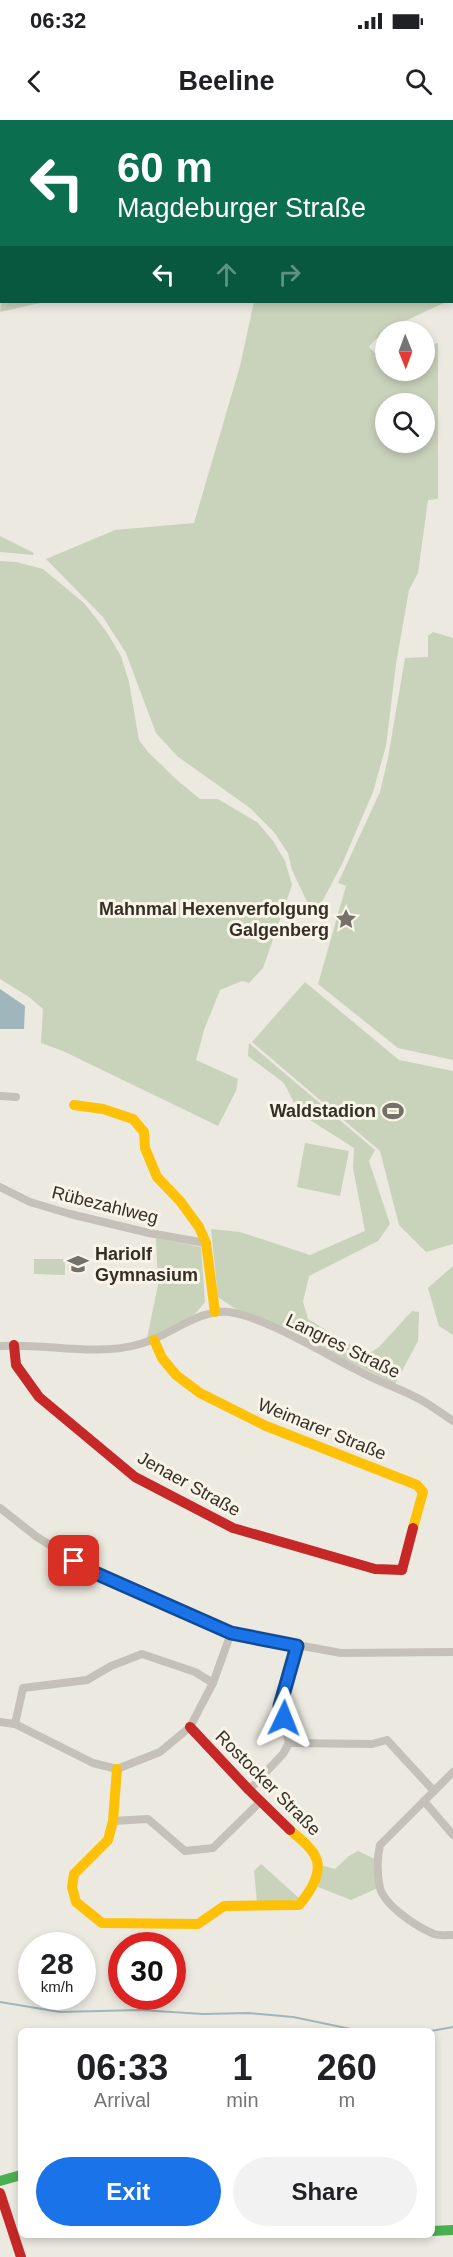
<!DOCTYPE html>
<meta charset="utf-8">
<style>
:root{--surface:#fff;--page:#f2f2f2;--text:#202124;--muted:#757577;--accent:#1a73e8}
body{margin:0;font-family:Helvetica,sans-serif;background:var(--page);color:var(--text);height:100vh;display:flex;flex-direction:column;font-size:22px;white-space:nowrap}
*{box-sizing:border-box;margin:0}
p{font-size:20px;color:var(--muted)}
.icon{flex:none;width:33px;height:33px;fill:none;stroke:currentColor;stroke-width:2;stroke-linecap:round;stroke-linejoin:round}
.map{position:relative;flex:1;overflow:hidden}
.panel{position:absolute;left:18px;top:1908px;width:417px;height:210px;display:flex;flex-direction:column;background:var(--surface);border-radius:9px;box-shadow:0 3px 9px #0003}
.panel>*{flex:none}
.guide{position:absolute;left:0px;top:0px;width:453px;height:183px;box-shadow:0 3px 9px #0003;background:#0b6e4f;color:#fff;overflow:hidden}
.needle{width:39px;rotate:179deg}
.buttons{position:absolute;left:375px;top:201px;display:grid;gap:12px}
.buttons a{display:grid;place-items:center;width:60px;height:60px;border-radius:50%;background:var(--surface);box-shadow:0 3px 9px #0003;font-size:30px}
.speed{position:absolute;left:18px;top:1812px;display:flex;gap:12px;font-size:30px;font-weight:700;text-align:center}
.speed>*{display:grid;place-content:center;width:78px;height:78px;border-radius:50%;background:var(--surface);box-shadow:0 3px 9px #0003;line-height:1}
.speed small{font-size:15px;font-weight:400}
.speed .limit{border:9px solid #d22;background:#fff;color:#111}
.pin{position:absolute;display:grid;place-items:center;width:51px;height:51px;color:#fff;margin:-26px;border-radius:12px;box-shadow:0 3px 9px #0006}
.me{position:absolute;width:66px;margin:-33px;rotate:2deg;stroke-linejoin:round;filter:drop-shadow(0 0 4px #0008)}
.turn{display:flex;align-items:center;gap:21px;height:126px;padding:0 18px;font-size:27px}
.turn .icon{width:78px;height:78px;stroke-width:2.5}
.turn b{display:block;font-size:42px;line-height:51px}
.lanes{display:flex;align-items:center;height:57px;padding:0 18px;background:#0003;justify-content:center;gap:30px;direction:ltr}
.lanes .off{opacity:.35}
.eta{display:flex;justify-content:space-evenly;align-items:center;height:102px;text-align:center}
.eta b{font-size:36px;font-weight:800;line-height:42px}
.cta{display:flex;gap:12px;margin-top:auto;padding:12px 18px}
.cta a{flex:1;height:69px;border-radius:36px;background:var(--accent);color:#fff;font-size:24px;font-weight:800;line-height:69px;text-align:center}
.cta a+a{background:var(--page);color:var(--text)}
.status{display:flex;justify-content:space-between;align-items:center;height:42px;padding:0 30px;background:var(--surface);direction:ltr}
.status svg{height:16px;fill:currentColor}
header{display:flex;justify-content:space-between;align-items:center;height:78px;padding:0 18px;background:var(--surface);font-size:27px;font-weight:800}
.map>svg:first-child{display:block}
</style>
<div class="status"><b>06:32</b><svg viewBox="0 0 49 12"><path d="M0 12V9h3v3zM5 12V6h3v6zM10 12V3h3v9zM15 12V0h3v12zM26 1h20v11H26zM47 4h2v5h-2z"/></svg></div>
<header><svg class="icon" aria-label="back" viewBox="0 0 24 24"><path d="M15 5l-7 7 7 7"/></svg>Beeline<svg class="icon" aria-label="search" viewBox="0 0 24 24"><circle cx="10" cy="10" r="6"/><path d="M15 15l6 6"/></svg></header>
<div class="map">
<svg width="453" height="2137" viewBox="0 0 453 2137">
<rect width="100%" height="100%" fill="#ece9e0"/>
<g fill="#c9d2bb" fill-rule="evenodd">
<path d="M1,178L2,182H45L0,192Z"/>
<path d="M254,182H446C425,192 380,210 369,227L379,237L385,236L386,250H424L425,226L438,223V379L428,380L418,453L409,470L396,544L386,626L373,672L342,744L323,780L316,787L308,784L292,750L288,733L274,712L250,688L177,636L156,613L126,533L103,497L46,439L115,410L194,403L240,246ZM386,284H424V322H386Z"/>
<path d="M0,416L34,433L33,435L0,432Z"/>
<path d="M0,441L16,442L43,449L84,483L106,511L121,536L129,562L139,620L148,632L178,661L200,679H218L258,703L273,721L285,741L292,765L263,848L249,863L242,861L220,870L204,910L196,940L238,959L236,971L218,1006L63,931L41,923L43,889L29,877L0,859Z"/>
<path d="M433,512L453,518V940L398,928L318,864L346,766L338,763L380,672L388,638L405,538L428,537V516Z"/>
<path d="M305,862L399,940L453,951V1124L426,1132L399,1105L380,1031L252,922Z"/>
<path d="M249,923L375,1030L369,1041L390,1104L378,1121L309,1156L303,1182L308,1199L367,1235L379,1227L412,1191L419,1192L418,1221L395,1264L276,1205L234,1188L218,1177L211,1109L240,1112L310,1135L365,1111L353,1048L354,1028L299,993L284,963L248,936Z"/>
<path d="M305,1023L349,1031L340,1076L297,1067Z"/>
<path d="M156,1118L201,1127L205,1182L195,1194L147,1218L158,1165Z"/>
<path d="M34,1139H65V1155L34,1154Z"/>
<path d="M453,1146V1215L439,1206L428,1168Z"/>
<path d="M358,1731L375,1739L378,1768L351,1780L318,1767L321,1745L335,1749L349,1736Z"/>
<path d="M261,1744L300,1779L286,1782H257L254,1751Z"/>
</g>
<path fill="#9eb6bc" d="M0,869L25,886L24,909H0Z"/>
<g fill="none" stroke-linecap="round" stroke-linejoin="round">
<g stroke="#9eb6bc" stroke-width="2">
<path d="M314,0L315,2"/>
<path d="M445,0L447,2"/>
<path d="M452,4L453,5"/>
<path d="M452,75L453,76"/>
<path d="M0,1882L60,1892L140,1890L203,1894L249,1893L293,1897L351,1909L431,1911L453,1907"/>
</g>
<g stroke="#c5c1b9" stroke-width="8">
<path d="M45,0V2"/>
<path d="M279,2V0"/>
<path d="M0,14H2"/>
<path d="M452,97L453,98"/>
<path d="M0,124H2"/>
<path d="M0,976L16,977"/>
<path d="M0,1067L30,1082L70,1094L149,1113L206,1123"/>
<path d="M0,1226C46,1223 95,1237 140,1224C170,1216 197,1189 229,1192C263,1196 325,1234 357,1250C378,1262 402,1269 423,1281C433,1287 443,1294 453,1301"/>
<path d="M0,1388L37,1417L93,1452L231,1513L341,1533L453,1532"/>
<path d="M297,1526L280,1586L289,1623L372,1624L387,1620L434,1671"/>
<path d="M0,1602L15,1604L93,1643L117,1649L160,1632L190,1607L213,1563L231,1513"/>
<path d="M15,1604L23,1568L87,1560L111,1546L142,1534L195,1552L213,1563"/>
<path d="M453,1652L380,1725C377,1738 377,1754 380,1768C385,1786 417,1807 434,1814C440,1816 447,1815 453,1815"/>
<path d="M249,1670L283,1634L289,1623"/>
<path d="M424,1681L453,1715"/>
<path d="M113,1701L148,1699L185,1731L213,1728L261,1681"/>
</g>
<g stroke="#4caf50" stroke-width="10">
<path d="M0,2061L21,2055"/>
<path d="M432,2111L453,2110"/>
</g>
<g stroke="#ffc107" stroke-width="10">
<path d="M74,985L103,989L133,999L144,1012L145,1028L157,1057L180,1081L199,1107L206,1123L215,1192"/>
<path d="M154,1220L162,1238L176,1255L200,1273L266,1306L417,1365L423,1372L413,1408"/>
<path d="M117,1649L113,1701L108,1720L74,1754L72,1767L76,1782L102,1803L198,1804L224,1786L299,1785C310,1772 325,1751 314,1734C309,1725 298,1717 290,1710"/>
</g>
<g stroke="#c62828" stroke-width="10">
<path d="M14,1225L16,1245L39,1277L135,1357L233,1408L375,1449L402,1450L413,1408"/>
<path d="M190,1607L249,1670L290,1710"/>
<path d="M0,2073L21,2137"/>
</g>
</g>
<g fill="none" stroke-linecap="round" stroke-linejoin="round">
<defs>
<path id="route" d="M74,1441L93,1452L231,1513L297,1526L280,1586L284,1598"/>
</defs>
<use href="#route" stroke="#114b97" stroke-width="15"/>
<use href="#route" stroke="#1a73e8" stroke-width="10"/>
</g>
<defs>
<symbol id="sight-bare" viewBox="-9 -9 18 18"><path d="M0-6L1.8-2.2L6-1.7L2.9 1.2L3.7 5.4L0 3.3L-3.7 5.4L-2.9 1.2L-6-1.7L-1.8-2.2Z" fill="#757068" stroke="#f8f4e8" stroke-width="2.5" paint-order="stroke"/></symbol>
<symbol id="stadium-bare" viewBox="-9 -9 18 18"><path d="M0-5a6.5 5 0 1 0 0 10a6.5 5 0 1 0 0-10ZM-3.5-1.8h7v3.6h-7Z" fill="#757068" stroke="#f8f4e8" stroke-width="2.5" paint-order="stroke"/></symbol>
<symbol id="school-bare" viewBox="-9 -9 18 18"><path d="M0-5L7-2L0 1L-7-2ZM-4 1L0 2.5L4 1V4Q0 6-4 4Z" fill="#757068" stroke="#f8f4e8" stroke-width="2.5" paint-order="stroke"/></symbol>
</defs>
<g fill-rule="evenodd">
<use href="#sight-bare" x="331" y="784" width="30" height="30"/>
<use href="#stadium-bare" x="378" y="976" width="30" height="30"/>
<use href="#school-bare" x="63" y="1129" width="30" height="30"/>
</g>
<g text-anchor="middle" stroke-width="6" stroke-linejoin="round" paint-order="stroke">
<g font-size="18" font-weight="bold" fill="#352f28" stroke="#f8f4e8" text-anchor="end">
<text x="329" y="795">Mahnmal Hexenverfolgung<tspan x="329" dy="21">Galgenberg</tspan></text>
<text x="376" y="997">Waldstadion</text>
<text x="95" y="1140" text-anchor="start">Hariolf<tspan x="95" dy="21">Gymnasium</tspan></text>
</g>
<g font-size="18" fill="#352f28" stroke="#f8f4e8">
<text transform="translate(105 1085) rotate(14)" y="6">Rübezahlweg</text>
<text transform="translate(343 1226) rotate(26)" y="6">Langres Straße</text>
<text transform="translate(322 1309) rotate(22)" y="6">Weimarer Straße</text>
<text transform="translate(189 1364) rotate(29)" y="6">Jenaer Straße</text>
<text transform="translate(268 1663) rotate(45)" y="6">Rostocker Straße</text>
</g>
</g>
</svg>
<div class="buttons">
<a><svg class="needle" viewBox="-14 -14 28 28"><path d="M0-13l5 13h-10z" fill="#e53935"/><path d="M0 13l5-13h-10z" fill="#757577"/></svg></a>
<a><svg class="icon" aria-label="search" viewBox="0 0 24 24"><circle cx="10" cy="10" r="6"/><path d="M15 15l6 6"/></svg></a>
</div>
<div class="speed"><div>28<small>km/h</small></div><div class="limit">30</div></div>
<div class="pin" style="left:74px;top:1441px;background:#d93025"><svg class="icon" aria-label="arrive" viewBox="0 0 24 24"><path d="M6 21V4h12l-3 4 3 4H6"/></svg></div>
<svg class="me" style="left:284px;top:1598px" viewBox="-20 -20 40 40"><path d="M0-17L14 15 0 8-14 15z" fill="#1a73e8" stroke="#fff" stroke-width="4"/></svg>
<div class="guide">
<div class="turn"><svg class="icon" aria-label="left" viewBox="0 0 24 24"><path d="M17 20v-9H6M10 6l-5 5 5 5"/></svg><div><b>60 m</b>Magdeburger Straße</div></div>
<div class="lanes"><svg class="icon" aria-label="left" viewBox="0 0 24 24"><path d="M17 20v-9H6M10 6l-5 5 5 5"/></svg><svg class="icon off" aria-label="ahead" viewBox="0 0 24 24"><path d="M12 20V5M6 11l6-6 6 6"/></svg><svg class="icon off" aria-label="right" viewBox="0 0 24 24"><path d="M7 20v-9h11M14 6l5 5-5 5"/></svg></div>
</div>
<section class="panel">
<div class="eta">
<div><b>06:33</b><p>Arrival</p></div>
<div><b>1</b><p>min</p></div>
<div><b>260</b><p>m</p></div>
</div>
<div class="cta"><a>Exit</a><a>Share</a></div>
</section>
</div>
